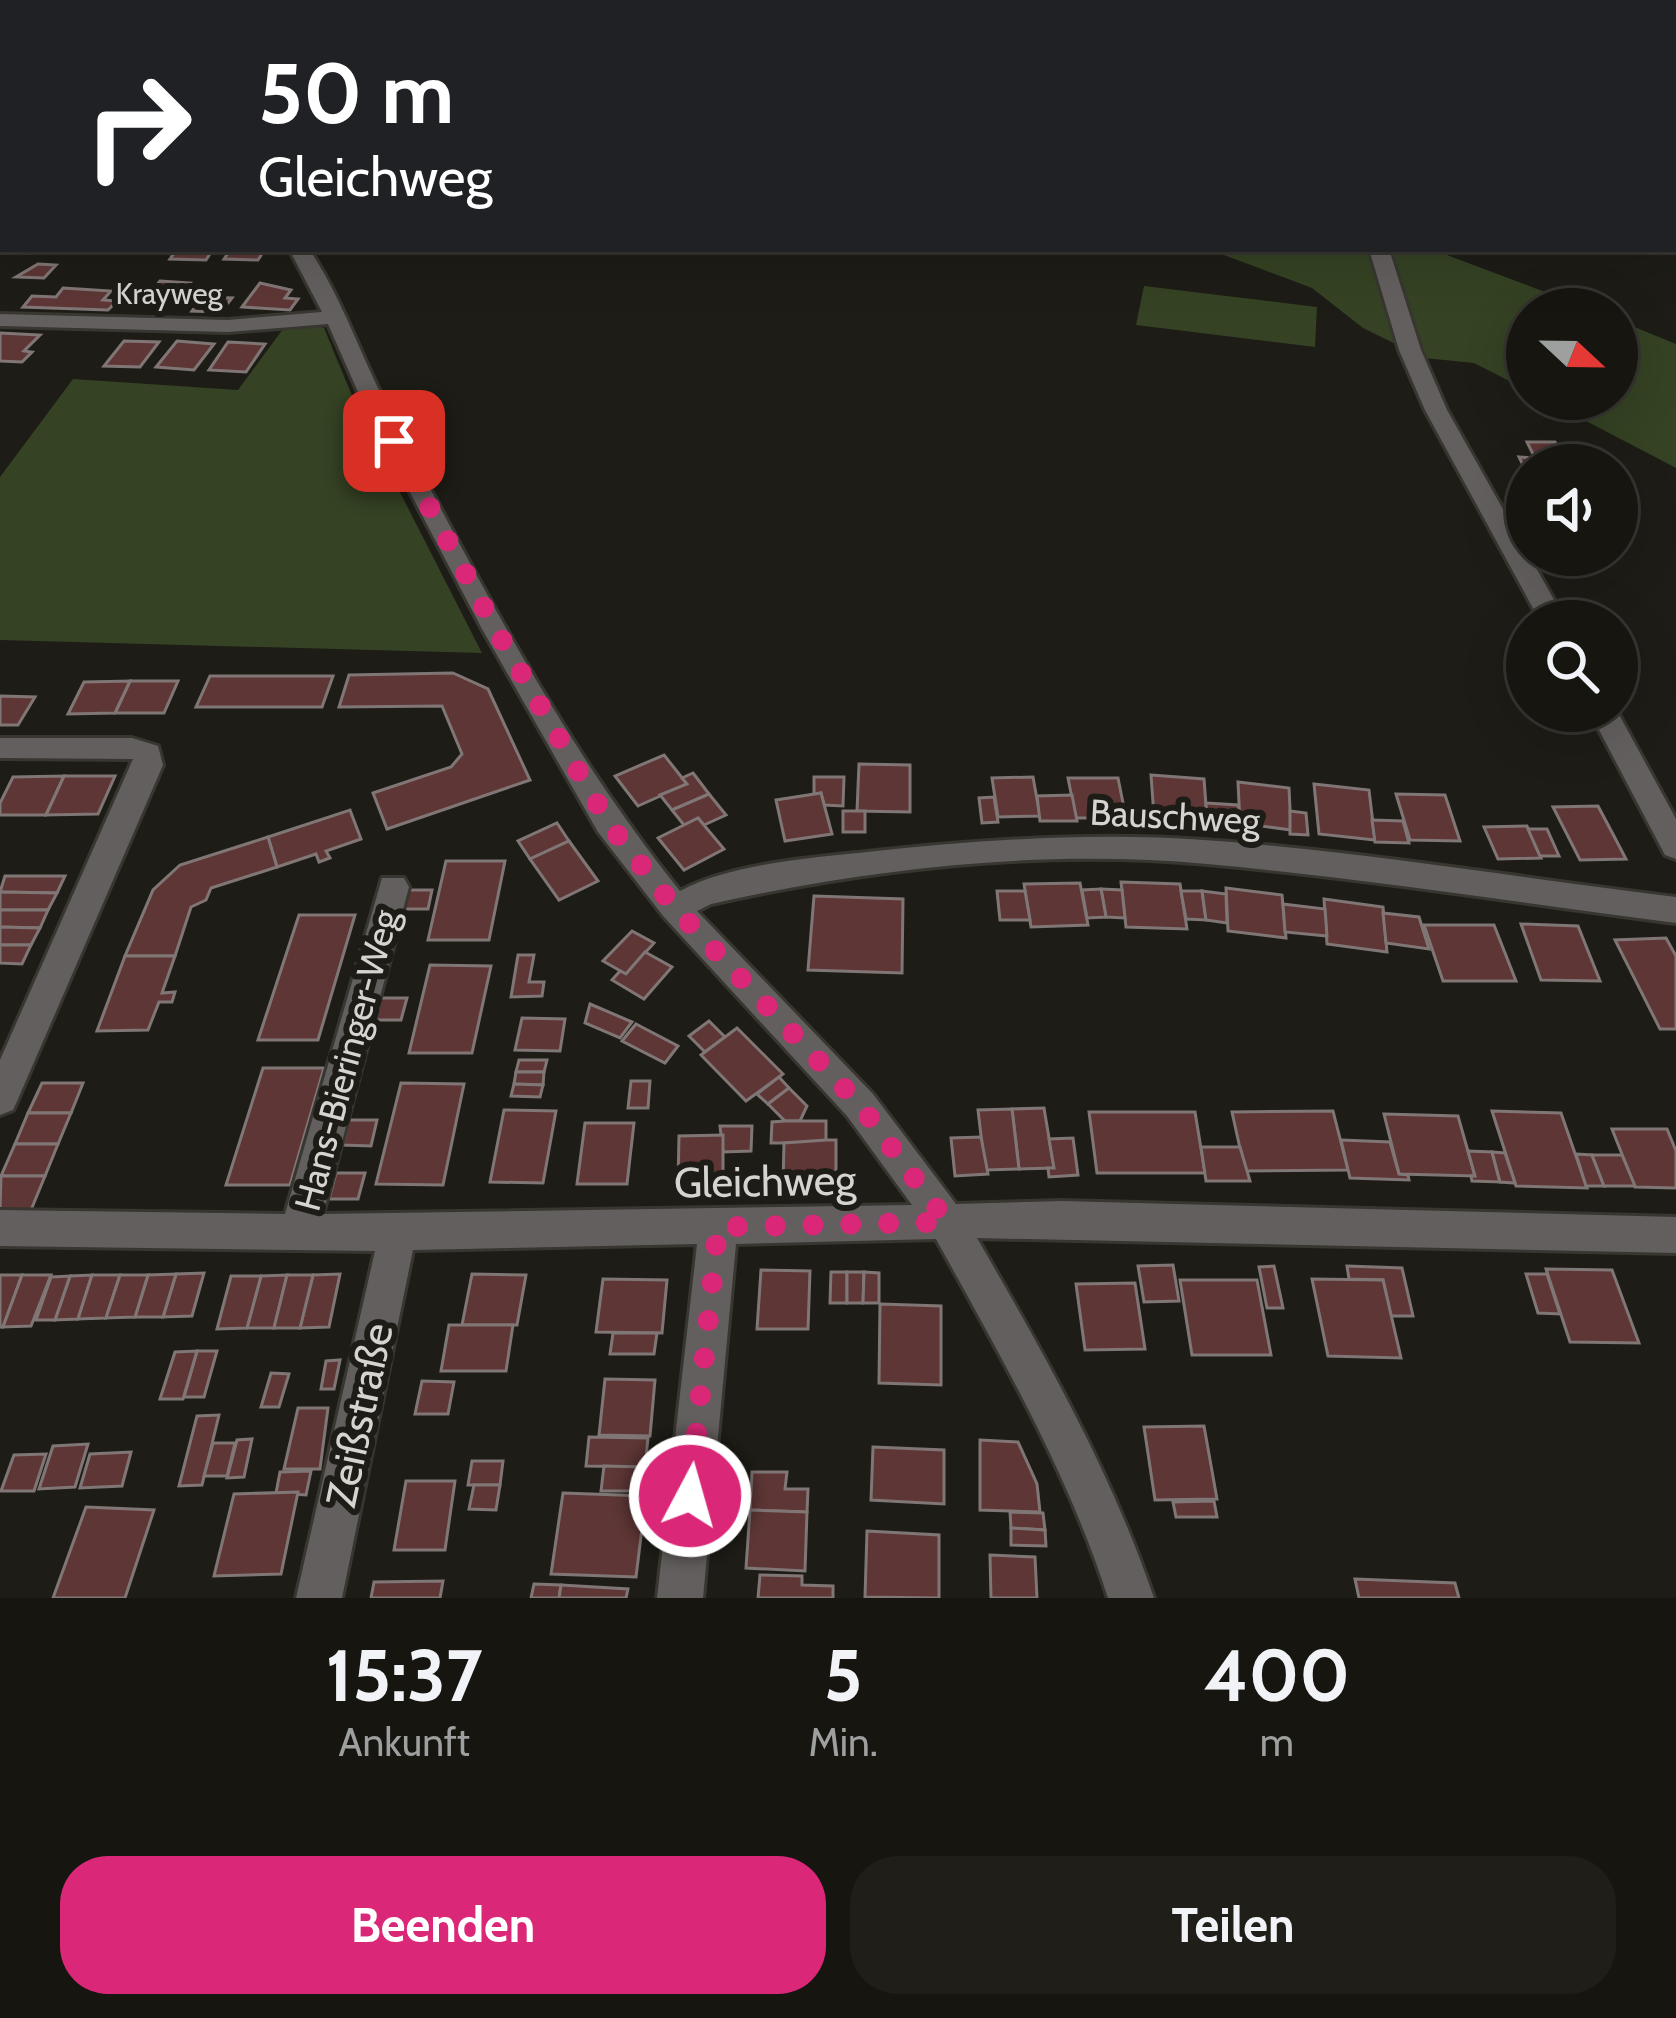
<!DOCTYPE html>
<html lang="de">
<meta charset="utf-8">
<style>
:root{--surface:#161510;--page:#1f1e19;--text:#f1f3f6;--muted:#9e9f9f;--line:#353430;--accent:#db2777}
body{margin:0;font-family:Cabin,sans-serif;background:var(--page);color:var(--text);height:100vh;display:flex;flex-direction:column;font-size:45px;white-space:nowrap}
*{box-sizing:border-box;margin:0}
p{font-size:39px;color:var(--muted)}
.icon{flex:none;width:66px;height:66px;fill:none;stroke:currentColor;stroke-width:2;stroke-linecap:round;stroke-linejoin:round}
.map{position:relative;height:1598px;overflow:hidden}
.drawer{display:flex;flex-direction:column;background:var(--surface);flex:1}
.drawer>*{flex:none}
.banner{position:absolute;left:0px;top:0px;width:1677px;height:252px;box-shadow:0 12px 48px #0002,0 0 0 3px var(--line);background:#202124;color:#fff;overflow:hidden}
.needle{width:78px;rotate:112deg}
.controls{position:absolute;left:1506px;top:288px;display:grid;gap:24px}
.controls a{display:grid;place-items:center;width:132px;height:132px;border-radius:50%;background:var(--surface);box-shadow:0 12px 48px #0002,0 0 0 3px var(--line);font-size:60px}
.pin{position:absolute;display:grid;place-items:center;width:102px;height:102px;color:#fff;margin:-51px;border-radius:24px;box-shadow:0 6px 18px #0006}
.me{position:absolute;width:132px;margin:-66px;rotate:6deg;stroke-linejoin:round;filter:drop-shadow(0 0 9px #0008)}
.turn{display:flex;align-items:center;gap:42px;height:252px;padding:0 60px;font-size:54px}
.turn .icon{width:156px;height:156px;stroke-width:2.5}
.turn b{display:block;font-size:84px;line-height:102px}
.eta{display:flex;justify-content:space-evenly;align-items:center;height:204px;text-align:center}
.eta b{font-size:72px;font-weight:700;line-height:84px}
.primary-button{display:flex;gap:24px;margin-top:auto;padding:24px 60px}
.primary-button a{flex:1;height:138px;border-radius:48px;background:var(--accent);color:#fff;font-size:48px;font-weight:700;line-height:138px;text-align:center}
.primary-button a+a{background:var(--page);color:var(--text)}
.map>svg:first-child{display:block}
</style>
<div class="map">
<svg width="1676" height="1598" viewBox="0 0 1676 1598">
<rect width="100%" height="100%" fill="#1d1c16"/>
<g fill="#354223">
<path d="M1208,249H1431L1590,309H1527V390L1474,363L1424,358L1363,328L1312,288Z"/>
<path d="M1144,286L1317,307L1315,347L1136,325Z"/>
<path d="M1617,320L1676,344V468L1544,399H1617Z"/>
<path d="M316,326L324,328L358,410L482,653L0,640V477L73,379L238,390L283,329Z"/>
</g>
<g fill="#5d3635" stroke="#807675" stroke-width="3">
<path d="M177,249H213L206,260L170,259Z"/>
<path d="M231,249H265L258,260L224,259Z"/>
<path d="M38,264L56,265L44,278L16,277Z"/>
<path d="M160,281L190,283L173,304L142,302Z"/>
<path d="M260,283L291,290L285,298L298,299L290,310L242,307Z"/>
<path d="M63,288L111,291L103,300L117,301L108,310L23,307L32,296L56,297Z"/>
<path d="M202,297L232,298L221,312L192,311Z"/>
<path d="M0,333L40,335L24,351L32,352L22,362L0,361Z"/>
<path d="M124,341L159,342L140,367L104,366Z"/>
<path d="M177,341L214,344L194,370L156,367Z"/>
<path d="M228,342L265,344L246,372L209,370Z"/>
<path d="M1527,442H1555L1565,460H1559L1562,465H1527V473L1519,457L1535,458Z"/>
<path d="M453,673L488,689L530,780L387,829L373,793L451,767L462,754L442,706L339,707L349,675Z"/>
<path d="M210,676H333L322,707H196Z"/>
<path d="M130,681H178L164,713H115Z"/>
<path d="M130,681L115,713L68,714L84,682Z"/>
<path d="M0,696L35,697L18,725H0Z"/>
<path d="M664,755L687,784L638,806L615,776Z"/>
<path d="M859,764L910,765V812L857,811Z"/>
<path d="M693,773L709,794L672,810L660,795L687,784L682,778Z"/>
<path d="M1151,775L1204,779L1207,819L1154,816Z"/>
<path d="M64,776L46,815H0V803L13,777Z"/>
<path d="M64,776H115L98,814L46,815Z"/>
<path d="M814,777H844L843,806L824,805L821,793L814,794Z"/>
<path d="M1033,777L1040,816L998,817L992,778Z"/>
<path d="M1068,778H1118L1126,818H1076Z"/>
<path d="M1238,782L1289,788L1291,830L1240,823Z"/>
<path d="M1314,784L1369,790L1375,840L1319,834Z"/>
<path d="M821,793L832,834L785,841L776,800Z"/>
<path d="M709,794L726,815L704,825L698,818L684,825L672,810Z"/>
<path d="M1396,794L1445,795L1460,841L1410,840Z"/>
<path d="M1072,795L1077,821H1040L1037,796Z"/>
<path d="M994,797L998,822L982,823L979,798Z"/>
<path d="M1206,803L1238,805L1241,827L1207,824Z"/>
<path d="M1598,806L1615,838L1626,859L1580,860L1553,807Z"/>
<path d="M350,810L361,839L326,851L330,858L319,862L316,854L277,867L268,837Z"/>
<rect x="843" y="811" width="22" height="21"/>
<path d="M1290,811L1306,813L1308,835L1290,834Z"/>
<path d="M698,818L724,849L684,870L658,838Z"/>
<path d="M1372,820L1403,821L1409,843L1375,842Z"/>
<path d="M557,823L569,841L530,859L518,841Z"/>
<path d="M1527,826L1541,858L1498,859L1484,827Z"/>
<path d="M1528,829H1547L1559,856H1540Z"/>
<path d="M268,837L277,867L211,888L206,900L191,907L175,956H125L153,890L180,865Z"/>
<path d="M569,841L598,881L559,900L530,859Z"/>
<path d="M446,861H505L489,940H428Z"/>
<path d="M5,876H65L57,893L0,892Z"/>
<path d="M1121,882L1180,884L1187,929L1126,927Z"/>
<path d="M1080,883L1088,925L1031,927L1024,884Z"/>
<path d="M1226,888L1282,895L1286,938L1228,931Z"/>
<path d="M1101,889L1122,890L1125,918L1106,917Z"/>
<path d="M1101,889L1106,917L1087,918L1082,890Z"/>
<path d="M408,890H432L428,909H403Z"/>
<path d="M997,891H1025L1030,920H1000Z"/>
<path d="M1181,891H1202L1206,920L1186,919Z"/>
<path d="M1202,891L1226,894L1227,923L1206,920Z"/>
<path d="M0,892L57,893L48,910H0Z"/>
<path d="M814,896L903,899L902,973L808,970Z"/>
<path d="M1324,899L1383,907L1387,952L1327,944Z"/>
<path d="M1283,904L1325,909L1327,936L1285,932Z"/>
<path d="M0,910H48L40,928L0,927Z"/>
<path d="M1383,913L1419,917L1429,949L1386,943Z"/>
<path d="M299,915H355L318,1040H258Z"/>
<path d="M1521,924L1578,926L1600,981L1541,980Z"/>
<path d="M1424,925H1494L1516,981H1443Z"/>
<path d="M0,927L40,928L31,945H0Z"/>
<path d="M632,931L654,943L626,974L603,961Z"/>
<path d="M1666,938L1676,956V1029H1660L1615,940Z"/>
<path d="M0,945H31L22,964L0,963Z"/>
<path d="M645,952L672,967L644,999L612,980L620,971L626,974Z"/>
<path d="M518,955H534L529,982H544L542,996L511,997Z"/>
<path d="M125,956H175L162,993L175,992L172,1002H159L148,1030L97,1031Z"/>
<path d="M430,965L491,966L472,1053H409Z"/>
<path d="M381,998H407L401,1020H375Z"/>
<path d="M590,1004L632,1022L620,1038L585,1023Z"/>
<path d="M522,1018L565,1019L560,1051L515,1050Z"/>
<path d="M709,1021L725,1037L705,1052L689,1036Z"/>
<path d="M636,1024L678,1046L665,1063L622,1041Z"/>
<path d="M737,1028L783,1074L746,1101L701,1055Z"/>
<path d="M519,1060H547L544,1072H516Z"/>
<path d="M263,1068H324L290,1185H226Z"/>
<path d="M516,1072H544L543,1085L514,1084Z"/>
<path d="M779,1077L789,1088L768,1104L757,1094Z"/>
<path d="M631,1081H650L648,1108H628Z"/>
<path d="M42,1083H83L71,1113H28Z"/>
<path d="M401,1083L464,1084L443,1185L376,1184Z"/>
<path d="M514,1084L543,1085L540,1097L511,1096Z"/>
<path d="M789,1088L807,1106L800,1121H785L768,1104Z"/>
<path d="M1044,1108L1054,1168L1019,1169L1012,1109Z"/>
<path d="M1012,1109L1019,1169L985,1170L978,1110Z"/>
<path d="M504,1110L556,1111L543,1183L490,1182Z"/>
<path d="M1333,1111L1348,1170L1245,1171L1232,1112Z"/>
<path d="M1492,1111L1561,1113L1587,1188L1516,1186Z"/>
<path d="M1089,1112H1195L1205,1173H1097Z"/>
<path d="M28,1113H71L58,1144H15Z"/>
<path d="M1384,1114L1458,1116L1475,1176L1399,1174Z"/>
<path d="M349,1120H377L371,1146L343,1145Z"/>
<path d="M785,1121H826V1143H771L772,1122Z"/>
<path d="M585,1123H634L627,1184H577Z"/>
<path d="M720,1126H752L751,1151L723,1152Z"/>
<path d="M1612,1129H1667L1676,1151V1188L1635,1187Z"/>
<path d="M723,1135V1182L678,1184L679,1136Z"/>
<path d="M981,1137L988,1174L955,1176L951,1138Z"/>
<path d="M1073,1138L1078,1175L1049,1177L1048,1168H1054L1049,1139Z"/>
<path d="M826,1140H836V1184H783L784,1143Z"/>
<path d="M1341,1140L1390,1142L1399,1174L1408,1175L1409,1180L1350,1178Z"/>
<path d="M15,1144H58L45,1176H1Z"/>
<path d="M1201,1147H1240L1250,1181H1206Z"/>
<path d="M1468,1151L1492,1152L1500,1182L1472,1181L1471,1176H1475Z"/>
<path d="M1492,1152L1505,1153L1515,1183L1500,1182Z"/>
<path d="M1576,1154L1592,1155L1604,1186H1586Z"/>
<path d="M1592,1155H1622L1635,1186H1604Z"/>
<path d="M336,1173H365L358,1199H329Z"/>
<path d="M1,1176H45L31,1210H0Z"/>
<path d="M1173,1265L1179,1301L1144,1302L1138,1266Z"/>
<path d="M1274,1266L1283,1308H1267L1259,1267Z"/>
<path d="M1347,1266L1402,1268L1413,1316H1391L1383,1280L1349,1279Z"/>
<path d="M1546,1269L1612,1270L1639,1343L1570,1342Z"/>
<path d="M761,1270L810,1271L808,1329H757Z"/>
<path d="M831,1272H847V1303H830Z"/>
<path d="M847,1272H864L863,1303H847Z"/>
<path d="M864,1272L879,1273V1303H863Z"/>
<path d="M204,1273L192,1316L163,1317L176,1274Z"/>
<path d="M176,1274L163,1317H135L148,1275Z"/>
<path d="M340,1274L329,1327L300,1328L313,1275Z"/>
<path d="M472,1274L526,1275L517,1325H462Z"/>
<path d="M1526,1274H1547L1560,1314L1538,1313Z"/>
<path d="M0,1275H22L3,1327H0Z"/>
<path d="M22,1275H51L31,1326L3,1327Z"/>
<path d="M92,1275L78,1319L55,1320L70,1276Z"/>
<path d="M92,1275H120L106,1318L78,1319Z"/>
<path d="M120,1275H148L135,1317L106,1318Z"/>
<path d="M287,1275L274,1328H247L261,1276Z"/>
<path d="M287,1275H313L300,1328H274Z"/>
<path d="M70,1276L55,1320H36L51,1277Z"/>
<path d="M231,1276H261L247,1328L217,1329Z"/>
<path d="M603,1279L667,1280L662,1333L596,1332Z"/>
<path d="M1312,1279L1383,1280L1401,1358L1328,1356Z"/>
<path d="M1180,1280H1257L1271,1355H1192Z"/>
<path d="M1135,1283L1145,1349L1085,1350L1076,1284Z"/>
<path d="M880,1304L941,1306V1385L879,1383Z"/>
<path d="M449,1325H513L506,1371H441Z"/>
<path d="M613,1333H657L654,1354H610Z"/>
<path d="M197,1351H217L204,1397H184Z"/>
<path d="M197,1351L183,1399H160L175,1352Z"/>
<path d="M340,1360L334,1389H321L326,1361Z"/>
<path d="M271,1373L289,1374L279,1407H261Z"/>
<path d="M605,1379L655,1380L650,1436L599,1435Z"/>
<path d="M422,1381L454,1382L448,1414H415Z"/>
<path d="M298,1408H328L320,1469H284Z"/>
<path d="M219,1415L202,1485L179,1486L197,1416Z"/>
<path d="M1204,1426L1217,1499L1155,1500L1144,1427Z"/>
<path d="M589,1437L648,1438L645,1467L586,1466Z"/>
<path d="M252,1439L244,1477L227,1478L237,1440Z"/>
<path d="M980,1440L1018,1442L1037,1484L1040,1512L980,1510Z"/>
<path d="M213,1443H235L227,1476H204Z"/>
<path d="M88,1444L75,1487L39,1489L53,1446Z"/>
<path d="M873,1447L944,1450V1504L871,1500Z"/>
<path d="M131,1452L122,1486L80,1488L90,1454Z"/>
<path d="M46,1454L34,1491H1L14,1455Z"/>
<path d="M472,1461H503L500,1485H468Z"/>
<path d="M604,1466L645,1467L642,1491H601Z"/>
<path d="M311,1471L306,1495L276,1493L280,1472Z"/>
<path d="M752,1472H787L785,1489H808L807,1512L750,1510Z"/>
<path d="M406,1481H455L445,1550H394Z"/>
<path d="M474,1485H500L496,1510L469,1509Z"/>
<path d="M298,1492L281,1574L214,1576L234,1494Z"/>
<path d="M563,1493L646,1496L636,1577L551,1574Z"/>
<path d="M1214,1501L1217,1517H1176L1173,1502Z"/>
<path d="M86,1507L154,1510L125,1598H53Z"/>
<path d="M750,1510L807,1512L805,1571L746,1568Z"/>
<path d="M1010,1512L1043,1513L1045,1530L1011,1528Z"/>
<path d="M1011,1528L1045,1530L1046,1546L1011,1545Z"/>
<path d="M867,1531L939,1535V1598L865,1597Z"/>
<path d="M990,1555L1035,1557L1037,1598H991Z"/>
<path d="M760,1575L802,1576V1585L833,1586V1598H758Z"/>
<path d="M1355,1579L1455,1583L1459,1598H1359Z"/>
<path d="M443,1581L440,1598H371L374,1582Z"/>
<path d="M534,1584L561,1585L559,1598H531Z"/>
<path d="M561,1585L628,1589L626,1598H559Z"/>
</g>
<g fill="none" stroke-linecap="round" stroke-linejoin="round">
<defs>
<g id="minor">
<path d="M1274,0H1288L1289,3H1275Z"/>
<path d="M0,36L3,37V48L0,47Z"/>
<path d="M3,61V71L0,72V62Z"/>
<path d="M3,109V120L0,121V110Z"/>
<path d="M289,249H309C342,298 359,352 386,404C473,571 562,744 680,891C730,864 810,858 867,852C979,840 1092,832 1204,840C1362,851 1519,878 1676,897V923C1520,903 1364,878 1207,864C1042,849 872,868 711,904L697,911L873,1094L956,1204L1061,1201L1676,1217V1253L977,1238C1045,1356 1110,1469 1154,1598H1108C1067,1470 1001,1357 936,1239L736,1244L703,1598H657L697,1244L413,1250L342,1598H296L375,1251L0,1246V1210L285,1214L382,878H404L409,887L323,1214L912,1205L847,1116L664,917L598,832L482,629L362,401L328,324L228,332L0,326V314L228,320L322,312Z"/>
<path d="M1369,249H1389L1421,350L1447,410L1566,621H1540L1425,410L1399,350Z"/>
<path d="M1589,711H1617L1676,819V859L1665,855Z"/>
<path d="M0,738H132L158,746L163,765L18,1099L13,1110L0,1115V1060L133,759L0,758Z"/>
</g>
</defs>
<use href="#minor" stroke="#373630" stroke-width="6"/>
<use href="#minor" fill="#635f5e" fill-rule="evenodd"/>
</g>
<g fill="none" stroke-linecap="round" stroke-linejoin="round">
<path stroke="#db2777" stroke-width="21" stroke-dasharray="0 37.8" d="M394,441L495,628L609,824L675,908L860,1105L947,1222L718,1227L690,1496"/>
</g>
<g text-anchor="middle" stroke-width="12" stroke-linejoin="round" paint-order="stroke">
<g font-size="30" fill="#d5d4d0" stroke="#1d1c16">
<text x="169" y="304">Krayweg</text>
</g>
<g font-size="36" fill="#d5d4d0" stroke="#1d1c16">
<text transform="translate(1175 816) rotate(3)" y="13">Bauschweg</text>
<text transform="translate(346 1060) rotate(-75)" y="13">Hans-Bieringer-Weg</text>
</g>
<g font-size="42" fill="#d5d4d0" stroke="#1d1c16">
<text transform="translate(765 1181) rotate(-1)" y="15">Gleichweg</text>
<text transform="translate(359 1415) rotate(-78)" y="15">Zeißstraße</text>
</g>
</g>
</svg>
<div class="controls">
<a><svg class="needle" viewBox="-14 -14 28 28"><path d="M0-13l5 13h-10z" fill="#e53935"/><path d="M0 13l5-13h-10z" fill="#9e9f9f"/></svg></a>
<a><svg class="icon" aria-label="sound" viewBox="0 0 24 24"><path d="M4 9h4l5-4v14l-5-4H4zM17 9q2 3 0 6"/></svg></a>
<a><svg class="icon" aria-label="search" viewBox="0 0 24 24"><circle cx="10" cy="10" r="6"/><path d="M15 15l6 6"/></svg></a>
</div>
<div class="pin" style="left:394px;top:441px;background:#d93025"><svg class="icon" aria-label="arrive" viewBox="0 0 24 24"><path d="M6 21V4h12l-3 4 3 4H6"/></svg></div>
<svg class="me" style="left:690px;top:1496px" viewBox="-20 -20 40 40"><circle r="17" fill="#db2777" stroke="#fff" stroke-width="3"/><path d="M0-11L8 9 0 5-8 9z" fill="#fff"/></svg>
<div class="banner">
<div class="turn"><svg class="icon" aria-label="right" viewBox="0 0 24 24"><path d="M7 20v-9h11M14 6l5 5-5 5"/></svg><div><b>50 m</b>Gleichweg</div></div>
</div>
</div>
<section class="drawer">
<div class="eta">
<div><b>15:37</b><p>Ankunft</p></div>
<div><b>5</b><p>Min.</p></div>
<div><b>400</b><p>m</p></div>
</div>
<div class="primary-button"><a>Beenden</a><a>Teilen</a></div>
</section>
